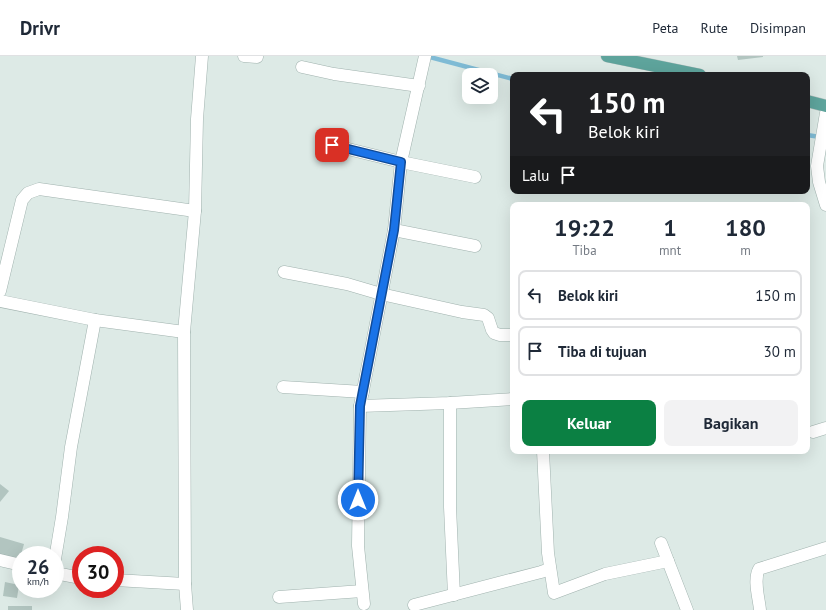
<!DOCTYPE html>
<html lang="id">
<style>
:root{--surface:#fff;--page:#f2f2f3;--text:#1f2937;--muted:#747a83;--line:#e0e1e3;--accent:#0b8043}
body{margin:0;font-family:"PT Sans",sans-serif;background:var(--page);color:var(--text);height:100vh;display:flex;flex-direction:column;font-size:15px;white-space:nowrap}
*{box-sizing:border-box;margin:0}
p{font-size:13px;color:var(--muted)}
.icon{flex:none;width:22px;height:22px;fill:none;stroke:currentColor;stroke-width:2;stroke-linecap:round;stroke-linejoin:round}
.map{position:relative;flex:1;overflow:hidden}
.details{position:absolute;left:510px;top:146px;width:300px;height:252px;display:flex;flex-direction:column;background:var(--surface);border-radius:8px;box-shadow:0 4px 16px #0002}
.details>*{flex:none}
.guide{position:absolute;left:510px;top:16px;width:300px;height:122px;border-radius:8px;box-shadow:0 4px 16px #0002;background:#202124;color:#fff;overflow:hidden}
.fabs{position:absolute;left:462px;top:12px;display:grid;gap:8px}
.fabs a{display:grid;place-items:center;width:36px;height:36px;border-radius:8px;background:var(--surface);box-shadow:0 4px 16px #0002;font-size:20px}
.speed{position:absolute;left:12px;top:490px;display:flex;gap:8px;font-size:20px;font-weight:700;text-align:center}
.speed>*{display:grid;place-content:center;width:52px;height:52px;border-radius:50%;background:var(--surface);box-shadow:0 4px 16px #0002;line-height:1}
.speed small{font-size:10px;font-weight:400}
.speed .limit{border:6px solid #d22;background:#fff;color:#111}
.pin{position:absolute;display:grid;place-items:center;width:34px;height:34px;color:#fff;margin:-17px;border-radius:8px;box-shadow:0 2px 6px #0006}
.me{position:absolute;width:44px;margin:-22px;rotate:0deg;stroke-linejoin:round;filter:drop-shadow(0 0 3px #0008)}
.turn{display:flex;align-items:center;gap:14px;height:84px;padding:0 12px;font-size:18px}
.turn .icon{width:52px;height:52px;stroke-width:2.5}
.turn b{display:block;font-size:28px;line-height:34px}
.then{display:flex;align-items:center;height:38px;padding:0 12px;background:#0003;gap:8px;font-size:15px}
.eta{display:flex;justify-content:space-evenly;align-items:center;height:68px;text-align:center}
.eta b{font-size:24px;font-weight:600;line-height:28px}
.action{display:flex;gap:8px;margin-top:auto;padding:8px 12px}
.action a{flex:1;height:46px;border-radius:8px;background:var(--accent);color:#fff;font-size:16px;font-weight:600;line-height:46px;text-align:center}
.action a+a{background:var(--page);color:var(--text)}
ul{padding:0;list-style:none}
li{display:flex;align-items:center;gap:12px;height:50px;margin:0 8px 6px;padding:0 4px;border:2px solid var(--line);border-radius:8px}
li div{flex:1}
li b{display:block;font-size:15px}
li em{font-style:normal}
header{display:flex;align-items:center;gap:24px;box-sizing:border-box;height:56px;padding:0 20px;background:var(--surface);border-bottom:1px solid var(--line)}
header strong{font-size:19px}
nav{display:flex;gap:22px;margin-inline-start:auto;font-size:14px}
.map>svg:first-child{display:block}
</style>
<header>
<strong>Drivr</strong>
<nav><a>Peta</a><a>Rute</a><a>Disimpan</a></nav>
</header>
<div class="map">
<svg width="826" height="554" viewBox="0 0 826 554">
<rect width="100%" height="100%" fill="#ddeae6"/>
<g fill="none" stroke-linecap="round" stroke-linejoin="round">
<g stroke="#7fbbd5" stroke-width="4.5">
<path d="M426,0L513,23"/>
<path d="M807,79L820,81"/>
</g>
</g>
<g fill="#b2c5c0">
<path d="M737,0H763V1L738,4Z"/>
<path d="M0,428L9,435L0,446Z"/>
<path d="M0,481L24,488L19,506L0,500Z"/>
<path d="M5,526L19,529L17,542L3,540Z"/>
<rect x="8" y="550" width="24" height="4"/>
</g>
<g fill="none" stroke-linecap="round" stroke-linejoin="round">
<defs>
<g id="minor">
<path d="M244,0L257,1"/>
<path d="M302,11L334,18L419,30"/>
<path d="M826,57L817,110L819,126L826,149"/>
<path d="M332,89L401,106L475,121"/>
<path d="M394,174L475,190"/>
<path d="M284,216L347,228L381,238L462,256L484,259L488,262L492,274L494,277L500,279H513"/>
<path d="M0,235L22,144L28,137L39,133L195,155"/>
<path d="M0,245L95,264L184,276"/>
<path d="M283,331L363,336"/>
<path d="M450,347V451L454,539"/>
<path d="M360,350L450,347L513,343"/>
<path d="M813,376L826,372"/>
<path d="M543,395L548,497L554,537L605,518L668,505"/>
<path d="M661,487L687,554"/>
<path d="M55,503L62,461L71,391L95,264"/>
<path d="M0,504L21,509"/>
<path d="M55,517L81,522"/>
<path d="M115,524L185,528"/>
<path d="M279,541L362,535"/>
<path d="M364,548L358,490L360,350L394,174L401,106L425,0"/>
<path d="M414,549L541,516L550,513"/>
<path d="M187,554L185,528L184,276L195,155L197,63L202,0"/>
<path d="M760,554C759,542 753,524 759,513L826,492"/>
</g>
<g id="major">
<path d="M607,0L700,19"/>
<path d="M807,45L826,50"/>
</g>
</defs>
<use href="#minor" stroke="#a0b2ae" stroke-width="13"/>
<use href="#major" stroke="#bcc4c3" stroke-width="13"/>
<use href="#minor" stroke="#fff" stroke-width="12"/>
<use href="#major" stroke="#5ea49c" stroke-width="12"/>
</g>
<g fill="none" stroke-linecap="round" stroke-linejoin="round">
<defs>
<path id="route" d="M332,89L401,106L394,174L360,350L358,444"/>
</defs>
<use href="#route" stroke="#114b97" stroke-width="10"/>
<use href="#route" stroke="#1a73e8" stroke-width="7"/>
</g>
</svg>
<div class="fabs">
<a><svg class="icon" aria-label="layers" viewBox="0 0 24 24"><path d="M12 4l9 5-9 5-9-5zM3 14l9 5 9-5"/></svg></a>
</div>
<div class="speed"><div>26<small>km/h</small></div><div class="limit">30</div></div>
<div class="pin" style="left:332px;top:89px;background:#d93025"><svg class="icon" aria-label="arrive" viewBox="0 0 24 24"><path d="M6 21V4h12l-3 4 3 4H6"/></svg></div>
<svg class="me" style="left:358px;top:444px" viewBox="-20 -20 40 40"><circle r="17" fill="#1a73e8" stroke="#fff" stroke-width="3"/><path d="M0-11L8 9 0 5-8 9z" fill="#fff"/></svg>
<div class="guide">
<div class="turn"><svg class="icon" aria-label="left" viewBox="0 0 24 24"><path d="M17 20v-9H6M10 6l-5 5 5 5"/></svg><div><b>150 m</b>Belok kiri</div></div>
<div class="then">Lalu<svg class="icon" aria-label="arrive" viewBox="0 0 24 24"><path d="M6 21V4h12l-3 4 3 4H6"/></svg></div>
</div>
<section class="details">
<div class="eta">
<div><b>19:22</b><p>Tiba</p></div>
<div><b>1</b><p>mnt</p></div>
<div><b>180</b><p>m</p></div>
</div>
<ul>
<li><svg class="icon" aria-label="left" viewBox="0 0 24 24"><path d="M17 20v-9H6M10 6l-5 5 5 5"/></svg><div><b>Belok kiri</b></div><em>150 m</em></li>
<li><svg class="icon" aria-label="arrive" viewBox="0 0 24 24"><path d="M6 21V4h12l-3 4 3 4H6"/></svg><div><b>Tiba di tujuan</b></div><em>30 m</em></li>
</ul>
<div class="action"><a>Keluar</a><a>Bagikan</a></div>
</section>
</div>
